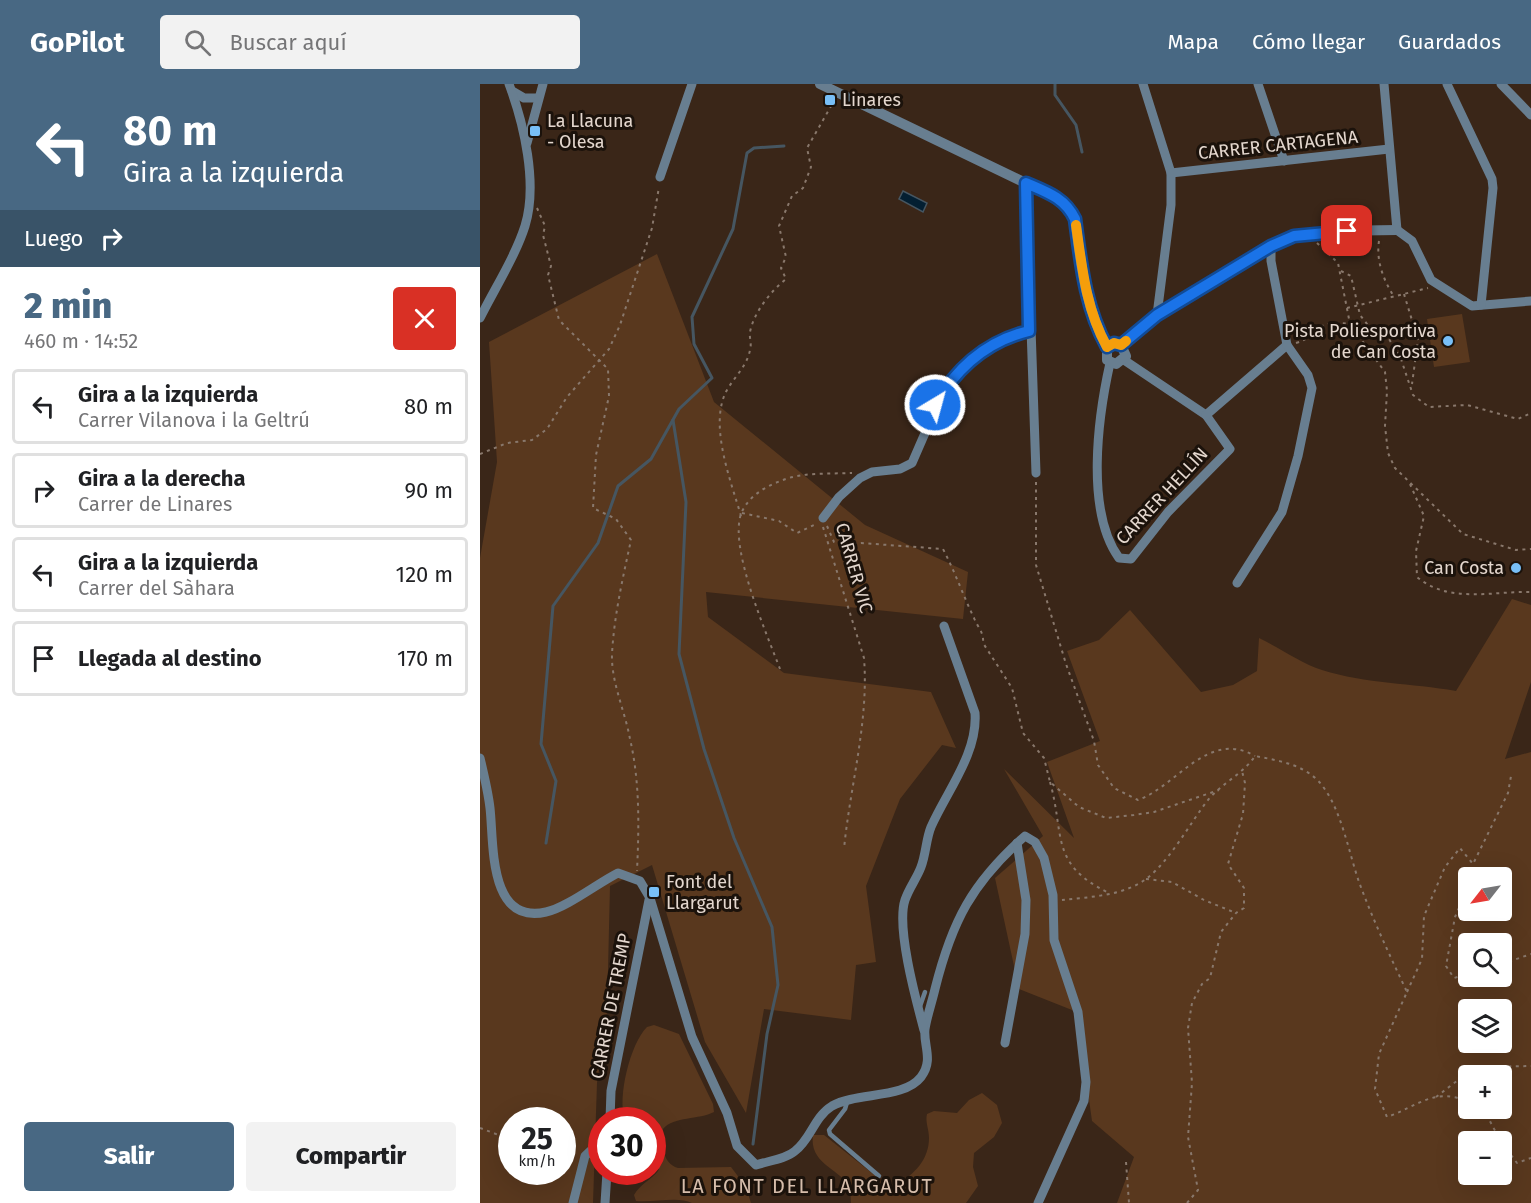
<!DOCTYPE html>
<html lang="es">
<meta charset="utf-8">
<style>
:root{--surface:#fff;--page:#f2f2f2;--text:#202124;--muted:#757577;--line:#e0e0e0;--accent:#486883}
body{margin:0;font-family:"Fira Sans",sans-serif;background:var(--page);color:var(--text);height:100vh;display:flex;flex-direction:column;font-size:22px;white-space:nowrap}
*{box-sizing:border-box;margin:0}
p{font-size:20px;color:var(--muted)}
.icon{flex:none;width:33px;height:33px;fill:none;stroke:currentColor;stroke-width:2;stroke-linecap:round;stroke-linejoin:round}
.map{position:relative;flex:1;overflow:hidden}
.drawer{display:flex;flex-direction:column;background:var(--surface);width:480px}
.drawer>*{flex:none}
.top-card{background:#486883;color:#fff;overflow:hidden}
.needle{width:39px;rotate:239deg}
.tools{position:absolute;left:978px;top:783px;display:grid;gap:12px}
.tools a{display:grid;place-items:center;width:54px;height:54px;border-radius:6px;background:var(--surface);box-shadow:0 6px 24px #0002;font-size:30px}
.speed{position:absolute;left:18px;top:1023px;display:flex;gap:12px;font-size:30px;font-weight:700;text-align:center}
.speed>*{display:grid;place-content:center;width:78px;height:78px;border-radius:50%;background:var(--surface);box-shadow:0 6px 24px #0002;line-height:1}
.speed small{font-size:15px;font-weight:400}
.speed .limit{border:9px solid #d22;background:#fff;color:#111}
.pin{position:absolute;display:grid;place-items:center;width:51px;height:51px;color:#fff;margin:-26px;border-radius:12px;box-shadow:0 3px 9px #0006}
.me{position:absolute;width:66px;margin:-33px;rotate:37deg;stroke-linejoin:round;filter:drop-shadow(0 0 4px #0008)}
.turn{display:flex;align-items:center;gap:21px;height:126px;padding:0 24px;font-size:27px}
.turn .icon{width:78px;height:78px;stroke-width:2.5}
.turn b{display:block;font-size:42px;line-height:51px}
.then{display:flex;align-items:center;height:57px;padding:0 24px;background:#0003;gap:12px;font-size:22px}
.round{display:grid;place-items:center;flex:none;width:63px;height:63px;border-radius:6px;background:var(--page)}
.headline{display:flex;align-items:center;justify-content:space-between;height:102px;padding:0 24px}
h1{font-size:36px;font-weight:800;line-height:45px;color:var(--accent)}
.primary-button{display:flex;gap:12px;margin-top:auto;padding:12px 24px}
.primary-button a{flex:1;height:69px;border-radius:6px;background:var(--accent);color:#fff;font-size:24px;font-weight:800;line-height:69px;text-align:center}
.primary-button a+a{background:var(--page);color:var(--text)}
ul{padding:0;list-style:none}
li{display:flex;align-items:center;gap:18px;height:75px;margin:0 12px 9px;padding:0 12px;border:3px solid var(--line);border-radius:6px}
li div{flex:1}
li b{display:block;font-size:22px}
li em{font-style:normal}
header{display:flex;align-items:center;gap:36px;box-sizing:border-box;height:84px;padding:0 30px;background:var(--accent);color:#fff}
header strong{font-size:28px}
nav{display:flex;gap:33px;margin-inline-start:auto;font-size:21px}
.search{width:420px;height:54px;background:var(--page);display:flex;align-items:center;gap:15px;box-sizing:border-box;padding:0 21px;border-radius:6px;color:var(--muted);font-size:22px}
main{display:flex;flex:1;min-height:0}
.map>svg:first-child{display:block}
</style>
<header>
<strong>GoPilot</strong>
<div class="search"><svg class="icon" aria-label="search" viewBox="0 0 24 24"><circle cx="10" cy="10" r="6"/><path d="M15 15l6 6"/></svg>Buscar aquí</div>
<nav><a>Mapa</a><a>Cómo llegar</a><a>Guardados</a></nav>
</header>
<main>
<section class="drawer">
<div class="top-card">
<div class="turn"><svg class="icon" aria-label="left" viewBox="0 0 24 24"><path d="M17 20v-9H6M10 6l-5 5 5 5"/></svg><div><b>80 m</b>Gira a la izquierda</div></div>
<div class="then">Luego<svg class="icon" aria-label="right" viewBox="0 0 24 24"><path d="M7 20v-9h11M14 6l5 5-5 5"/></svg></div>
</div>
<div class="headline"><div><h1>2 min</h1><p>460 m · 14:52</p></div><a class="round" style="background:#d93025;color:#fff"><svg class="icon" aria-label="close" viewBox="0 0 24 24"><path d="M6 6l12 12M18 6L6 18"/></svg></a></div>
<ul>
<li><svg class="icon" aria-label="left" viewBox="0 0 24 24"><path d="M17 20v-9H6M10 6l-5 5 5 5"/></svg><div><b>Gira a la izquierda</b><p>Carrer Vilanova i la Geltrú</p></div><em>80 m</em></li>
<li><svg class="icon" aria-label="right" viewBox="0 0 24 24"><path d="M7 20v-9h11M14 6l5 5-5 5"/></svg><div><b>Gira a la derecha</b><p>Carrer de Linares</p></div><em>90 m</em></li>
<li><svg class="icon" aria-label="left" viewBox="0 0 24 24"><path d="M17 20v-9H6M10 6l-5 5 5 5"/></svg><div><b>Gira a la izquierda</b><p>Carrer del Sàhara</p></div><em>120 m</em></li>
<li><svg class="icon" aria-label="arrive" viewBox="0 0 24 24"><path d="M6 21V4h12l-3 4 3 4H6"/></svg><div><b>Llegada al destino</b></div><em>170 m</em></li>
</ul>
<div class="primary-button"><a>Salir</a><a>Compartir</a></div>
</section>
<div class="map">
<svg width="1051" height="1119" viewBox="0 0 1051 1119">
<rect width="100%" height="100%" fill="#3a2618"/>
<g fill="#59381e" fill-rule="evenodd">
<path d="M177,170L234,318L385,441L488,488L483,535L226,508L228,533L304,589L451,608L476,664L462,661L420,715L386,802L396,878L376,881L371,936L284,925L266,1029L225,958L172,781L130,802L127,928L117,999L113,1119H0V474L17,378L9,258ZM32,1036H82V1088H32Z"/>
<path d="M982,230L990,278L954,283L947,235Z"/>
<path d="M1032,515L1051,521V598L1025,675L1051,668V1119H637L654,1073L612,1037L597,928L539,905L515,794L563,752L524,685L594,754L567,678L620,657L587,567L619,556L650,526L721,608L753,601L777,587L779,554C800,564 821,579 842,586C886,600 932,599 976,607ZM988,794H1022V826H988ZM988,860H1022V892H988ZM988,926H1022V958H988ZM988,992H1022V1024H988ZM988,1058H1022V1090H988Z"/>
<path d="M174,941L199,950L233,1020L234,1028C219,1036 194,1032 183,1045C182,1061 182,1079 198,1084L251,1083L266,1103L271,1119H212C198,1112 173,1119 156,1117L154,1111C160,1100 171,1096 178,1087C183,1082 172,1047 172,1036H145C137,1014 150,960 167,943Z"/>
<path d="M502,1009L517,1021L522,1039L514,1053L494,1069L493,1083L498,1102L486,1119H371L370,1102C357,1084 329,1079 333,1051H344L402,1097L417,1101C434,1090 449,1076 449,1054C449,1045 445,1038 447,1030L454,1027L477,1029L489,1016Z"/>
</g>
<path fill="#031f32" stroke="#465661" stroke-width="1.5" d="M423,107L447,119L443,128L419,115Z"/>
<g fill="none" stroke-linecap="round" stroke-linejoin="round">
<g stroke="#465661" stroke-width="3">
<path d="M575,0V11L596,41L602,68"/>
<path d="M193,336L206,418L199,570L224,665L254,754L292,843L298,901L287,950L273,1060"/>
<path d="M66,759L76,697L61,660L73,522L118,459L138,402L171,375L199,325L232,294L214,260L212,233L253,145L267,69L274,64L304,62"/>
</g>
<g stroke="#89786c" stroke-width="2" stroke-dasharray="3 4.5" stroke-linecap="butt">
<path d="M57,124L65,142L63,151L71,182L68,191L79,236L128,285L129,312L116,371L113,424L136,435L151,456C143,493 134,532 132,570C131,598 145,627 150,655C160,698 159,743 157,787"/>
<path d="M899,157C896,176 903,195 913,211"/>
<path d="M837,159L858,179L870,240L905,288L907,307L905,342L908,369L915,384L983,450L1036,466L1051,465"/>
<path d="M861,187L871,192L880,231L891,245L909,255L921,275L933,311L949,323L987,321L1038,335L1051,329"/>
<path d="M924,210L938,256L932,300"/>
<path d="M867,224L948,204"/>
<path d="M816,259C840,252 832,235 870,240"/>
<path d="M0,370L27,359L52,356L67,345L87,313L129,265L140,241L172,144L179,103"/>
<path d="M556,398V481L586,580L614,657L618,681L634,704L658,716C697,702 728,645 775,672"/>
<path d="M930,400L944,432L936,467L937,493C969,520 1012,507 1051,508"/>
<path d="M262,429L299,437L317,449L336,440"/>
<path d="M261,432C251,397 228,340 247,306C255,292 267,282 270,266C272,260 269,253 270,248C274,228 291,207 306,195L301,184L306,173L299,142L312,112L323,104L331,83L327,64L354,17"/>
<path d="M347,442L354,458L362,461L381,459L463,465C475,488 483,511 494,534C498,544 504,548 503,559L532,604L543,649L564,674L570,698L599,723L626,734L654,731L674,728L739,706"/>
<path d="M343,443L384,574C389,638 370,702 364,765"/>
<path d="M300,585C287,550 249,465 261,430C268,412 286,402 303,396C323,388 350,390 372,389"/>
<path d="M570,698C585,751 569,780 629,809"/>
<path d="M993,794V780"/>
<path d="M666,795L692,798L724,816L756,829"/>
<path d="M988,803L975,833L966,882L974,894L988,890"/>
<path d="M582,816C609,813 643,812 666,795C690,777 710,739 728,716C742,699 763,690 775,672C801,677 828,681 844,704C862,729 869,769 879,798C893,836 910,872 927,908L899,970L895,1005L907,1033C936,1023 956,1002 988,1018"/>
<path d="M1022,880L1051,870"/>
<path d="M927,908L942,875L944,832L965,783L980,764L993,780L1028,709L1031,692"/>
<path d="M956,1013L995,983L1051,982"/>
<path d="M1003,1024L1021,1058"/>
<path d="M0,1044L32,1056"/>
<path d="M1022,1059L1037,1079L1051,1074"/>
<path d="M82,1075L95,1079"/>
<path d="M646,1078L649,1119"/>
<path d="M707,1119L718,1106L708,1053L712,999L708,944L712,919L722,900L730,894L741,848L756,829L764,824V804L748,780L763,730L765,699L762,687"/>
</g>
<g stroke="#687e90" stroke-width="4.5">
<path d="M439,925L445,908"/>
<path d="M368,1015L365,1025L349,1046L350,1050L399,1092"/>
</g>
<g stroke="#687e90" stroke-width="9">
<path d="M663,0L691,89V121L677,231"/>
<path d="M778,0L804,77"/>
<path d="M904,0L917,146L932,157L951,196L992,222L1051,217"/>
<path d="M967,0L1012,95L1013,104L1001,221"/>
<path d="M1021,0L1051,31"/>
<path d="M32,7L44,14H58"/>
<path d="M47,59L63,0"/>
<path d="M691,89L909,65"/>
<path d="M180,93L212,0"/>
<path d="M546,99L556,389"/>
<path d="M0,234C15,204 35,173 45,142C58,100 44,40 29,0"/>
<path d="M630,279C618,333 605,427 639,474L651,475L688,428L750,365L726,331L644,276"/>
<path d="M726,331L807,261"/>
<path d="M343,434L359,413L380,394L392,388L420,385L432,379L462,310L504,264L525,253L549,247"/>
<path d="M757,499L802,428L818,372L832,304L828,291L807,261L791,177V162"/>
<path d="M0,674C4,691 8,707 10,724C14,759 8,841 66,828C86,824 118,799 138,789L160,797L170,814L212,953L247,1029L257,1062L276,1081C288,1077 306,1075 315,1067C331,1055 334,1033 352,1022C377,1008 424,1015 441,993C454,976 443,961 445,945C447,932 452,918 455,905C472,837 492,799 545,752L555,758L564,774L573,811L574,856L598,928L606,998L604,1017L558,1119"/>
<path d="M444,946C436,916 416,843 425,816C429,804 437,794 441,783C446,770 446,755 451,743C467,707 498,669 495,629L464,542"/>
<path d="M525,959L545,850L546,816L537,759"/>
<path d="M130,1036L131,1007L169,816"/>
<path d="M93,1119L105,1072L122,1056"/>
<path d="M125,1119L127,1088"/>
</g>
<g stroke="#687e90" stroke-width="10">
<path d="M340,0L583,117C603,141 599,177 605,207C609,227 617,245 627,263"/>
<path d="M641,261L677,231L791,162L814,152L849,147L917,146"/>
<path d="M627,263V276L636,280L646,272L641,261"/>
</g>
</g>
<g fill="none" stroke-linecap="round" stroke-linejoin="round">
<defs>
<path id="route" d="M455,321C477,283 507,257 549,247L546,99C567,108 585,114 595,135C601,180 605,223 627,263L634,259L641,261L677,231L791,162L814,152L867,147"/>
</defs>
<use href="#route" stroke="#114b97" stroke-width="15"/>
<use href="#route" stroke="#1a73e8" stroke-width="10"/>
<path stroke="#f59e0b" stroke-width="10" d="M596,141C602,184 606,225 627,263L634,259L641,261L646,257"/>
</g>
<g fill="#78bff7" stroke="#1b120b" stroke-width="2">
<rect x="344" y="10" width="12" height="12" rx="3"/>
<rect x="49" y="41" width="12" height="12" rx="3"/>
<circle cx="968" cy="257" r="6"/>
<circle cx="1036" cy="484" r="6"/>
<rect x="168" y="802" width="12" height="12" rx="3"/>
</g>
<g text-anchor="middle" stroke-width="6" stroke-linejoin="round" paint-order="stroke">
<g font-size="18" fill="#e4d7ce" stroke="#1b120b" text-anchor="start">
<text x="362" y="22">Linares</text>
<text x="67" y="43">La Llacuna<tspan x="67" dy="21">- Olesa</tspan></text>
<text x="956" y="253" text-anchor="end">Pista Poliesportiva<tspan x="956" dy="21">de Can Costa</tspan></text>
<text x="1024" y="490" text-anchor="end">Can Costa</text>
<text x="186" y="804">Font del<tspan x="186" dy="21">Llargarut</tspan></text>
</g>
<g font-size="18" fill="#e4d7ce" stroke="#1b120b">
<text transform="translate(798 61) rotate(-6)" y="6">CARRER CARTAGENA</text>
<text transform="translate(682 412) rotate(-47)" y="6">CARRER HELLÍN</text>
<text transform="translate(374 484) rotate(74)" y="6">CARRER VIC</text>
<text transform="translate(131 922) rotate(-79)" y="6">CARRER DE TREMP</text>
</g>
<g font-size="20" letter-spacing="1.5" fill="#d6bdab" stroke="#1b120b">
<text x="327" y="1109">LA FONT DEL LLARGARUT</text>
</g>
</g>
</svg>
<div class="tools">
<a><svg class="needle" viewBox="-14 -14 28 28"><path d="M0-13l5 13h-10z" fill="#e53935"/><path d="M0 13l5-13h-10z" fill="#757577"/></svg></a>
<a><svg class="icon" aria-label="search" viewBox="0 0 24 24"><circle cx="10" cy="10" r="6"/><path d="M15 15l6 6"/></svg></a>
<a><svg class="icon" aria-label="layers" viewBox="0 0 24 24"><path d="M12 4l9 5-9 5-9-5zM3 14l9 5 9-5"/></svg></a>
<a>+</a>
<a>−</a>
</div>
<div class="speed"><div>25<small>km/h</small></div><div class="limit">30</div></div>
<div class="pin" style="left:867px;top:147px;background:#d93025"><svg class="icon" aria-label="arrive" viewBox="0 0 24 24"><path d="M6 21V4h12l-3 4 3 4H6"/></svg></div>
<svg class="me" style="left:455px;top:321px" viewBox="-20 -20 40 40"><circle r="17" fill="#1a73e8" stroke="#fff" stroke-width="3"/><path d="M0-11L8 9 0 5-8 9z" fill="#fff"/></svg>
</div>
</main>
